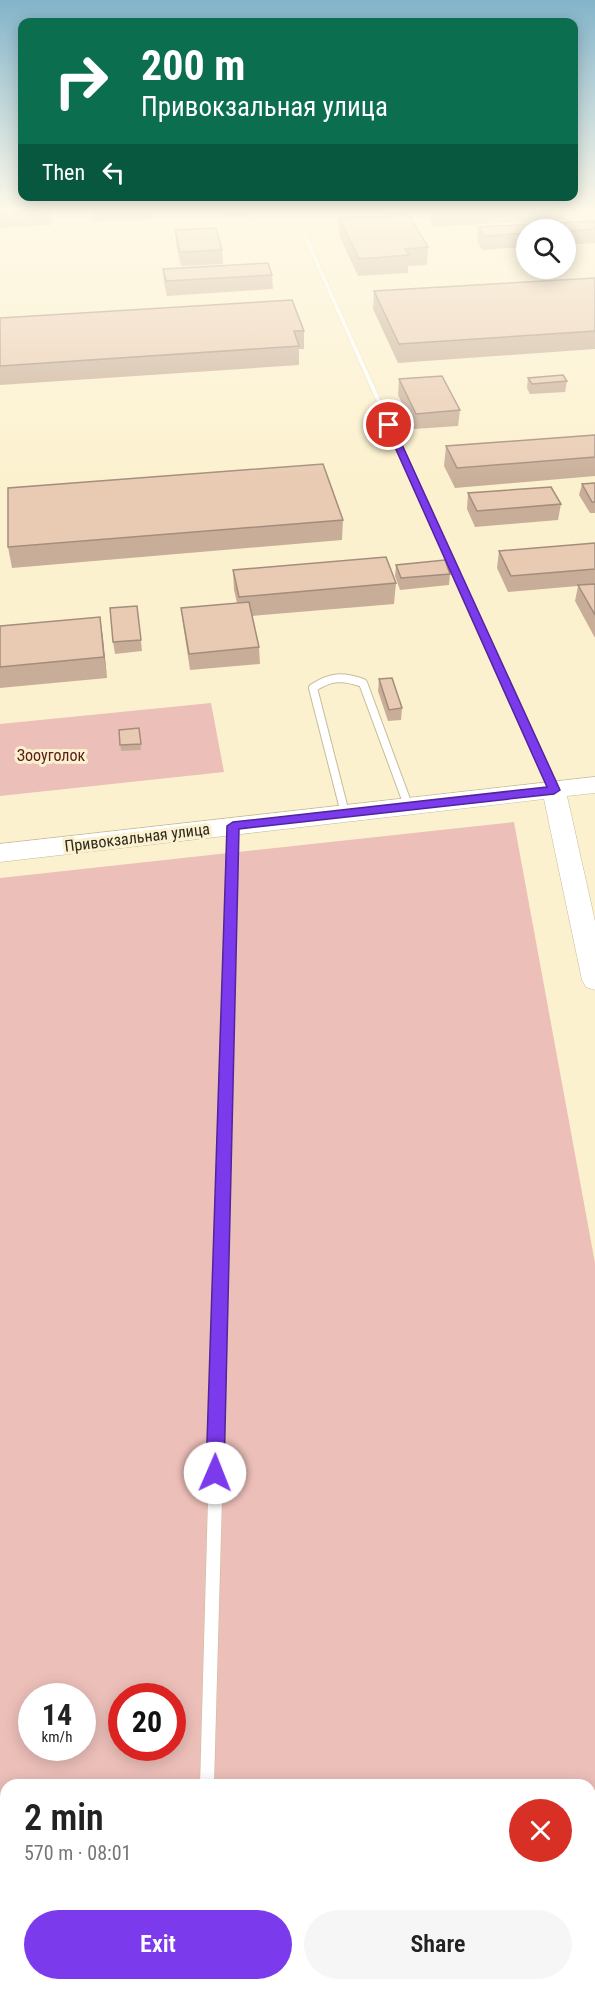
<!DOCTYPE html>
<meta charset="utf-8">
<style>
:root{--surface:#fff;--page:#f6f6f6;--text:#222;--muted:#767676;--accent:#7c3aed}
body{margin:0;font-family:"Roboto Condensed",sans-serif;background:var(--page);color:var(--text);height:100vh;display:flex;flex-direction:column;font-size:22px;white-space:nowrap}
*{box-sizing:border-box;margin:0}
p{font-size:20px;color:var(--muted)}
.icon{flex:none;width:33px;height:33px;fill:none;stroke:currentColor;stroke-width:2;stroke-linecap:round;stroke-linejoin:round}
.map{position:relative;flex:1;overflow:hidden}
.details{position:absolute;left:0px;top:1779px;width:596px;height:212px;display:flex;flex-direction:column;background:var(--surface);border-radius:18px 18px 0 0;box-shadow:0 3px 15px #0003}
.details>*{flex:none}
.guide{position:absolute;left:18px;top:18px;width:560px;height:183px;border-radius:12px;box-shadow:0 3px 15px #0003;background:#0b6e4f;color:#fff;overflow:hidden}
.fabs{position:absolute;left:516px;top:219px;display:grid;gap:12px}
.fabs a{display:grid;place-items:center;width:60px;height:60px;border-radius:50%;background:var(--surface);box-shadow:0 3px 15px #0003;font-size:30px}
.speed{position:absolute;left:18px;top:1683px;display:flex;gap:12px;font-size:30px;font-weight:700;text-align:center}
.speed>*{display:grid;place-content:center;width:78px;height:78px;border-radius:50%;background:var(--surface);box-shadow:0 3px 15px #0003;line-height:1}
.speed small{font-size:15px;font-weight:400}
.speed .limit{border:9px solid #d22;background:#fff;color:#111}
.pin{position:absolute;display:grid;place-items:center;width:51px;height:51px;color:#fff;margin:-26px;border:3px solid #fff;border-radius:50%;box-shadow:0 2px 6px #0007}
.me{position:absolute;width:66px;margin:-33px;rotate:1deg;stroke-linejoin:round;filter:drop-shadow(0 0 4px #0008)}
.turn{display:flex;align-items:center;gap:21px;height:126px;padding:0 24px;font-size:27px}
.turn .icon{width:78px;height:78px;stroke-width:2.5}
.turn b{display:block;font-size:42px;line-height:51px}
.then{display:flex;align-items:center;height:57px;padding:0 24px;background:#0003;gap:12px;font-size:22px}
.round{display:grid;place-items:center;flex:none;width:63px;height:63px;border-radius:32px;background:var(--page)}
.overview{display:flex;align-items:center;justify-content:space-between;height:102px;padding:0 24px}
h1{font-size:36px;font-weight:600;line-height:45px}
.action{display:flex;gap:12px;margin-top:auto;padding:12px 24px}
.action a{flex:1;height:69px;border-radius:36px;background:var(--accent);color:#fff;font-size:24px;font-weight:600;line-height:69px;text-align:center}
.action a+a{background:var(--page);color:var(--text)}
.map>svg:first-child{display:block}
</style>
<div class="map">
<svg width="595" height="1990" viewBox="0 0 595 1990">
<rect width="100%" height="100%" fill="#fcf1ce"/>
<g fill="#edbfb9" fill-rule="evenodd">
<path d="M211,703L224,772L0,796V724Z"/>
<path d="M514,822L595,1263V1990H0V878ZM32,1696H82V1748H32ZM122,1696H172V1748H122ZM6,1785H590V1984H6Z"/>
</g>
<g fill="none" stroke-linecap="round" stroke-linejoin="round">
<defs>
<path id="service-far4" d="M305,236L381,406"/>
<path id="service-far3" d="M381,405L497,663"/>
<g id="service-far2">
<path d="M496,662L554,790"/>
<path d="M345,813L313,688C331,676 343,676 363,683L408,805"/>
<path d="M228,997L233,826"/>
</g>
<path id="service-far1" d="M217,1430L228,996"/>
<g id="service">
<path d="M207,1785L217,1428"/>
<path d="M201,1984V1990"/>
</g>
<path id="secondary" d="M595,777V793L567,796L595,921V990L586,987L582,980L544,799L0,862V844Z"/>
</defs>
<use href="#service-far4" stroke="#c6bc9a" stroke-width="5"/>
<use href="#service-far3" stroke="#c6bc9a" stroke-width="7"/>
<use href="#service-far2" stroke="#c6bc9a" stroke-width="10"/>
<use href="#service-far1" stroke="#c6bc9a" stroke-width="12"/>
<use href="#service" stroke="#c6bc9a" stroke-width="15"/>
<use href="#secondary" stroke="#c6bc9a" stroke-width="1"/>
<use href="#service-far4" stroke="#fff" stroke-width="4.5"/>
<use href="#service-far3" stroke="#fff" stroke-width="6"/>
<use href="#service-far2" stroke="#fff" stroke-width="8"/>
<use href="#service-far1" stroke="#fff" stroke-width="10"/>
<use href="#service" stroke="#fff" stroke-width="14"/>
<use href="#secondary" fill="#fff" fill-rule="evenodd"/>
</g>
<g fill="#c8ae99">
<path d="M0,207H50L52,225L0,228Z"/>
<path d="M91,207H153L154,219L93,222Z"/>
<path d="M222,207H251L252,215L225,217Z"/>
<path d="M318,207H332L318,208Z"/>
<path d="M430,207H566L564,219L434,227L429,218Z"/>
<path d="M339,218L428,247L427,265L408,266V273L358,276L339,235Z"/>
<path d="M595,221V243L566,245V230H526V247L482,250L477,241L478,227Z"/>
<path d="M175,230L222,250L223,264L181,266L176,244Z"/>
<path d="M163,269L272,275L273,289L167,296L164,283Z"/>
<path d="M595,278V349L398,363L373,309L374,291Z"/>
<path d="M0,318L304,331V349H299V365L0,385Z"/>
<path d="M528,378L567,381L565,392L530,394L527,388Z"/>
<path d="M399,379L460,410L458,426L414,429L398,395Z"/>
<path d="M595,435V476L455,488L444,466L446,446Z"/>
<path d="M595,483V513H590L579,495L582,484Z"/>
<path d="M468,493L561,504L558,520L475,527L467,509Z"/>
<path d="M343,520L342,540L12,568L8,547Z"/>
<path d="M595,543V638L575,601L578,586L508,592L497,568L499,551Z"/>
<path d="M396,565L450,574L449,585L400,590L395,576Z"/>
<path d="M233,570L396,583L394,604L252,616L259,647L260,664L190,670L183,624L181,608L237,603L234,590Z"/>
<path d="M137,606L142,651L115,654L113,642Z"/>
<path d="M100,617L107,678L0,688V626Z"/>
<path d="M379,679L402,708L401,720L388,721L378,691Z"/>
<path d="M139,728L141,750L121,751L119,730Z"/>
</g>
<path fill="#a38d7d" d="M100,617L103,638L107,678L104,657Z"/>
<g fill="#e9cab2" stroke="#a38d7d" stroke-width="1.5">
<path d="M0,207H50V211L0,214Z"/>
<path d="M431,207H549L435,213Z"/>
<path d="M409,215L428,247L405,249L409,255L359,259L339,218Z"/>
<path d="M595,221V229L566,231V230H526V233L484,236L478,227Z"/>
<path d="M216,228L222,250L180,252L175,230Z"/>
<path d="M268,263L272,275L166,281L163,269Z"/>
<path d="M595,278V331L399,344L374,291Z"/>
<path d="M292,300L304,331H294L299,346L0,366V318Z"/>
<path d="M563,375L567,381L532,384L528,378Z"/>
<path d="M442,376L460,410L416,414L399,379Z"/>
<path d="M595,435V457L457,468L446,446Z"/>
<path d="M323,464L343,520L8,547V488Z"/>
<path d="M595,483V502H592L582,484Z"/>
<path d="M551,487L561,504L477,511L468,493Z"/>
<path d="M595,543V569L511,576L499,551Z"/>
<path d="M386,557L396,583L239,597L233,570Z"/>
<path d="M445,560L450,574L401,578L396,565Z"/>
<path d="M595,584V615L578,585Z"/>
<path d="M249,602L259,647L189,654L181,608Z"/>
<path d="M137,606L141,640L113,642L110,608Z"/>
<path d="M100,617L104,657L0,667V626Z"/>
<path d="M392,678L402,708L389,710L379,679Z"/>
<path d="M139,728L141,744L120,745L119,730Z"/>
</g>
<linearGradient id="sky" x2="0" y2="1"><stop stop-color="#83b4ca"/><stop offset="0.43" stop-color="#fef9e9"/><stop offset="1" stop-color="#fef9e9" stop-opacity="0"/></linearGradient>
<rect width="595" height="486" fill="url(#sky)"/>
<path fill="#7c3aed" stroke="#51269a" stroke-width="1.5" d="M386,424L393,425L560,790L554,794L239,829L224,1473L222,1480L215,1482L209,1480L206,1473L227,826L233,822L547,787L385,425Z"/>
<g text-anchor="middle" stroke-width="6" stroke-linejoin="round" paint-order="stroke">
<g font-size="16" fill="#5a201b" stroke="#fcf1ce">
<text x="51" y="761">Зооуголок</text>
</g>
<g font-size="16" fill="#2d291c" stroke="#fcf1ce">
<text transform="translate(137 837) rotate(-7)" y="6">Привокзальная улица</text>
</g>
</g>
</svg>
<div class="fabs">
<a><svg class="icon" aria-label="search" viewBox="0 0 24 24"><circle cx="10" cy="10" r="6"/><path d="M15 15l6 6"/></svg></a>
</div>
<div class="speed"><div>14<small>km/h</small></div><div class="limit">20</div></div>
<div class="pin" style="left:389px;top:425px;background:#d93025"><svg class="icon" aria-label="arrive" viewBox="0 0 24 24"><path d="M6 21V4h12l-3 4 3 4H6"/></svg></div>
<svg class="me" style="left:215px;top:1473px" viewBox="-20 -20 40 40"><circle r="19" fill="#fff"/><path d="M0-13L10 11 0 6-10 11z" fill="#7c3aed"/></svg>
<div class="guide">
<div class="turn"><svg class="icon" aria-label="right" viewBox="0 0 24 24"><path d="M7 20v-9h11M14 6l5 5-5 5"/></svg><div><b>200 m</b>Привокзальная улица</div></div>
<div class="then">Then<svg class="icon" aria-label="left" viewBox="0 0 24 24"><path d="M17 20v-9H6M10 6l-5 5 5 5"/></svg></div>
</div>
<section class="details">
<div class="overview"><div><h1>2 min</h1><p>570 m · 08:01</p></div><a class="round" style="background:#d93025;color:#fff"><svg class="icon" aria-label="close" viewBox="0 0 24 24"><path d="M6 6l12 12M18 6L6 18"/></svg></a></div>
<div class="action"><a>Exit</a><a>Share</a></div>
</section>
</div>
